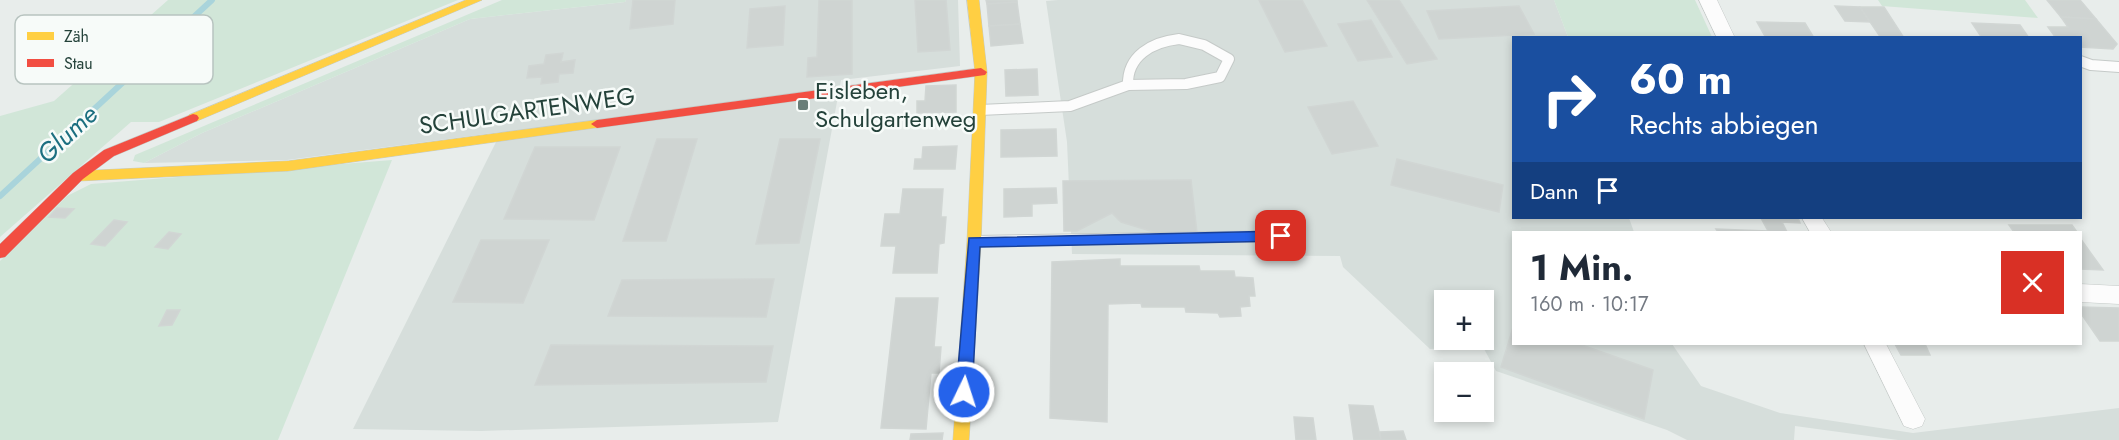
<!DOCTYPE html>
<html lang="de">
<meta charset="utf-8">
<style>
:root{--surface:#fff;--page:#f2f2f3;--text:#1f2937;--muted:#747a83}
body{margin:0;font-family:Jost,sans-serif;background:var(--page);color:var(--text);height:100vh;display:flex;flex-direction:column;font-size:22px;white-space:nowrap}
*{box-sizing:border-box;margin:0}
p{font-size:20px;color:var(--muted)}
.icon{flex:none;width:33px;height:33px;fill:none;stroke:currentColor;stroke-width:2;stroke-linecap:round;stroke-linejoin:round}
.map{position:relative;flex:1;overflow:hidden}
.panel{position:absolute;left:1512px;top:231px;width:570px;height:114px;display:flex;flex-direction:column;background:var(--surface);border-radius:0px;box-shadow:0 3px 9px #0003}
.panel>*{flex:none}
.hud{position:absolute;left:1512px;top:36px;width:570px;height:183px;border-radius:0px;box-shadow:0 3px 9px #0003;background:#1a4fa0;color:#fff;overflow:hidden}
.tools{position:absolute;left:1434px;top:290px;display:grid;gap:12px}
.tools a{display:grid;place-items:center;width:60px;height:60px;border-radius:0px;background:var(--surface);box-shadow:0 3px 9px #0003;font-size:30px}
.pin{position:absolute;display:grid;place-items:center;width:51px;height:51px;color:#fff;margin:-26px;border-radius:12px;box-shadow:0 3px 9px #0006}
.me{position:absolute;width:66px;margin:-33px;rotate:4deg;stroke-linejoin:round;filter:drop-shadow(0 0 4px #0008)}
.turn{display:flex;align-items:center;gap:21px;height:126px;padding:0 18px;font-size:27px}
.turn .icon{width:78px;height:78px;stroke-width:2.5}
.turn b{display:block;font-size:42px;line-height:51px}
.then{display:flex;align-items:center;height:57px;padding:0 18px;background:#0003;gap:12px;font-size:22px}
.round{display:grid;place-items:center;flex:none;width:63px;height:63px;border-radius:0px;background:var(--page)}
.head{display:flex;align-items:center;justify-content:space-between;height:102px;padding:0 18px}
h1{font-size:36px;font-weight:700;line-height:45px}
.map>svg:first-child{display:block}
</style>
<div class="map">
<svg width="2119" height="440" viewBox="0 0 2119 440">
<rect width="100%" height="100%" fill="#e8edeb"/>
<g fill="#d6dedb" fill-rule="evenodd">
<path d="M626,0H958L960,66L841,80L778,422L481,431L353,429L501,132L287,160L144,163L202,133L470,19L625,2Z"/>
<path d="M1058,0H1554L1568,37L1514,38V218H1629L1634,232H1514V344H1672L1701,386L1780,413L1913,433L2119,408V440H1898L1795,426L1794,440H1687L1667,430L1496,371L1483,347L1430,349L1343,267L1340,256L1072,254L1067,142L1046,1ZM1444,300H1484V339H1444Z"/>
</g>
<g fill="#d1e6d8">
<path d="M168,0H458L159,122H131L0,237V116L54,101Z"/>
<path d="M502,0H626L625,2L470,19L202,133L144,163L133,161L135,155Z"/>
<path d="M1554,0H1695L1712,37H1568Z"/>
<path d="M1878,0H2025L2038,18L1882,6Z"/>
<path d="M392,160L278,440H0V261L67,196L91,184Z"/>
</g>
<g fill="none" stroke-linecap="round" stroke-linejoin="round">
<path stroke="#a9d4db" stroke-width="6" d="M0,196L212,0"/>
</g>
<g fill="#cfd4d2" stroke="#d1d6d4" stroke-width="1.5">
<path d="M633,0H675L673,24L630,29Z"/>
<path d="M819,0H852V74L807,77L808,58L817,57Z"/>
<path d="M915,0H946L950,50L918,52Z"/>
<path d="M986,0H1017V2L987,4Z"/>
<path d="M1259,0H1302L1327,46L1285,52Z"/>
<path d="M1367,0H1399L1437,59L1407,64Z"/>
<path d="M2047,0H2080L2096,19L2061,17Z"/>
<path d="M1017,2L1020,24L989,26L987,4Z"/>
<path d="M785,6L783,45L747,48L750,9Z"/>
<path d="M1519,6L1534,34L1439,39L1427,11Z"/>
<path d="M1835,6L1860,7L1870,22L1845,21Z"/>
<path d="M1860,7H1884L1904,38H1881Z"/>
<path d="M2061,17L2096,19L2117,44L2113,49L2080,47V38H2056L2048,27H2068Z"/>
<path d="M1371,20L1392,57L1358,61L1338,24Z"/>
<path d="M1757,22L1805,23L1814,38H1766Z"/>
<path d="M1972,23L2020,25L2029,38H1982Z"/>
<path d="M1020,24L1023,43L991,46L989,26Z"/>
<path d="M563,53L561,62L575,60L573,73L559,74L558,82L541,84L542,77L527,78L529,66L544,64L546,55Z"/>
<path d="M1037,69L1038,95L1006,96L1005,70Z"/>
<path d="M956,85V112L917,113V101H925L926,86Z"/>
<path d="M1353,101L1378,146L1332,154L1308,107Z"/>
<path d="M1056,129L1057,156L1001,157V130Z"/>
<path d="M657,139H697L666,241H623Z"/>
<path d="M780,139H820L799,243L756,244Z"/>
<path d="M957,146L955,169H914L915,159H922L923,147Z"/>
<path d="M535,147H620L594,220L504,219Z"/>
<path d="M1397,159L1503,185L1499,212L1391,185Z"/>
<path d="M1191,180L1197,233H1157L1121,222L1112,213L1077,231H1064L1063,181Z"/>
<path d="M1056,188L1057,203L1032,204V216L1004,217V189Z"/>
<path d="M903,189H943L941,217H946L944,243L939,244L937,273H893L896,246H881L885,214H900Z"/>
<path d="M57,208L74,209L65,218L49,217Z"/>
<path d="M1761,218H1798L1800,223L1782,222L1787,232H1718L1716,229L1768,231Z"/>
<path d="M114,220L127,222L105,246L91,244Z"/>
<path d="M2009,225H2072L2077,232H2014Z"/>
<path d="M169,232L181,234L168,249L155,247Z"/>
<path d="M2080,238L2103,270L2080,269Z"/>
<path d="M481,240H549L523,303L453,302Z"/>
<path d="M1120,259V266H1199L1200,271H1234L1235,277L1253,278L1255,296H1249L1250,306L1240,307L1241,316L1220,317L1218,313L1186,312L1185,307H1142L1141,303L1108,304L1107,422L1050,418L1052,262Z"/>
<path d="M774,279L766,317L608,316L622,280Z"/>
<path d="M896,298H938L934,347H941L939,373H931L926,429L881,428Z"/>
<path d="M2080,307L2119,308V341H2100L2080,312Z"/>
<path d="M167,310H180L172,325L159,326Z"/>
<path d="M1514,324V344H1579L1653,370L1644,419L1501,367Z"/>
<path d="M1895,344H1925L1930,355H1901Z"/>
<path d="M551,345L773,346L766,382L535,385Z"/>
<path d="M1349,405L1373,406L1381,440H1354Z"/>
<path d="M1294,417L1313,418L1316,440H1296Z"/>
<path d="M1403,431L1406,440H1381L1380,432Z"/>
<path d="M943,433L942,440H910L911,434Z"/>
</g>
<g fill="none" stroke-linecap="round" stroke-linejoin="round">
<defs>
<g id="lane">
<path d="M1179,39L1204,45L1229,59L1220,77L1186,84L1128,85C1127,56 1152,42 1179,39Z"/>
<path d="M2080,61L2091,65L2119,67"/>
<path d="M980,110L1070,106L1128,85"/>
<path d="M977,241L1281,236"/>
</g>
<g id="street">
<path d="M1699,0H1717L1735,38H1717Z"/>
<path d="M1802,218H1822L1831,232H1810Z"/>
<path d="M2080,284L2119,286V304L2080,302Z"/>
<path d="M1864,344H1886L1925,419L1922,426L1913,429L1904,426Z"/>
</g>
<g id="slow">
<path d="M466,0H482L197,121H189L187,118L189,115Z"/>
<path d="M967,0H979L987,72L981,242L969,440H953L967,242L975,72Z"/>
<path d="M597,120L603,124L601,127L288,171L78,181L71,176L78,171L288,161Z"/>
</g>
<g id="jam">
<path d="M981,68L987,72L985,75L597,128L591,124L597,120Z"/>
<path d="M193,114L197,115L199,118L197,121L114,156L83,179L5,257L0,258V244L73,173L104,150Z"/>
</g>
</defs>
<use href="#lane" stroke="#c5cac8" stroke-width="12"/>
<use href="#street" stroke="#c5cac8" stroke-width="1"/>
<use href="#slow" stroke="#c3cbc8" stroke-width="1"/>
<use href="#jam" stroke="#c3cbc8" stroke-width="1"/>
<use href="#lane" stroke="#fcfcfc" stroke-width="10"/>
<use href="#street" fill="#fcfcfc" fill-rule="evenodd"/>
<use href="#slow" fill="#ffcf43" fill-rule="evenodd"/>
<use href="#jam" fill="#f24e42" fill-rule="evenodd"/>
</g>
<path fill="#2563eb" stroke="#184099" stroke-width="1.5" d="M1281,231L1288,236L1281,241L980,247L972,392L969,396L964,398L958,396L956,392L969,238Z"/>
<rect fill="#697e78" stroke="#f7fbf9" stroke-width="2" x="797" y="99" width="12" height="12" rx="3"/>
<g text-anchor="middle" stroke-width="5" stroke-linejoin="round" paint-order="stroke">
<g font-size="24" fill="#24423a" stroke="#f7fbf9" text-anchor="start">
<text x="815" y="99">Eisleben,<tspan x="815" dy="28">Schulgartenweg</tspan></text>
</g>
<g font-size="24" fill="#24423a" stroke="#f7fbf9">
<text transform="translate(527 111) rotate(-8)" y="8">SCHULGARTENWEG</text>
</g>
<g font-size="26" font-style="italic" fill="#1c6f80" stroke="#f7fbf9">
<text transform="translate(67 134) rotate(-43)" y="9">Glume</text>
</g>
</g>
<rect x="15" y="15" width="198" height="69" rx="9" fill="#f7fbf9" stroke="#b8c4c0" stroke-width="1.5"/>
<rect x="27" y="32" width="27" height="8" fill="#ffcf43"/>
<rect x="27" y="59" width="27" height="8" fill="#f24e42"/>
<g font-size="16" fill="#24423a">
<text x="64" y="42">Zäh</text>
<text x="64" y="69">Stau</text>
</g>
</svg>
<div class="tools">
<a>+</a>
<a>−</a>
</div>
<div class="pin" style="left:1281px;top:236px;background:#d93025"><svg class="icon" aria-label="arrive" viewBox="0 0 24 24"><path d="M6 21V4h12l-3 4 3 4H6"/></svg></div>
<svg class="me" style="left:964px;top:392px" viewBox="-20 -20 40 40"><circle r="17" fill="#2563eb" stroke="#fff" stroke-width="3"/><path d="M0-11L8 9 0 5-8 9z" fill="#fff"/></svg>
<div class="hud">
<div class="turn"><svg class="icon" aria-label="right" viewBox="0 0 24 24"><path d="M7 20v-9h11M14 6l5 5-5 5"/></svg><div><b>60 m</b>Rechts abbiegen</div></div>
<div class="then">Dann<svg class="icon" aria-label="arrive" viewBox="0 0 24 24"><path d="M6 21V4h12l-3 4 3 4H6"/></svg></div>
</div>
<section class="panel">
<div class="head"><div><h1>1 Min.</h1><p>160 m · 10:17</p></div><a class="round" style="background:#d93025;color:#fff"><svg class="icon" aria-label="close" viewBox="0 0 24 24"><path d="M6 6l12 12M18 6L6 18"/></svg></a></div>
</section>
</div>
